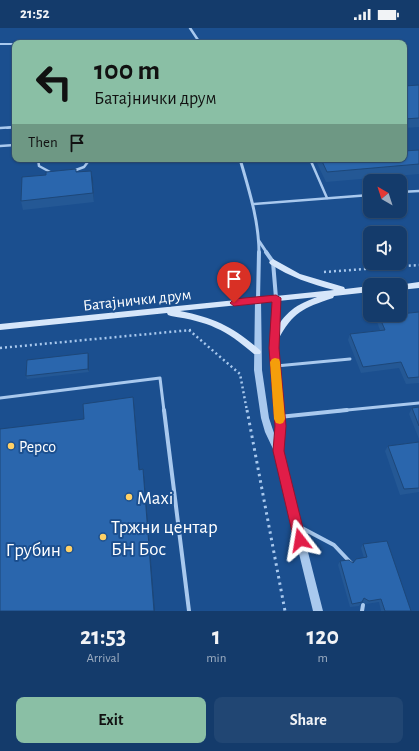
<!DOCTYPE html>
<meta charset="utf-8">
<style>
:root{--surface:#143b6b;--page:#214673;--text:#f1f3f6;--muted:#9dadc1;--line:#33557e;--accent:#8abfa5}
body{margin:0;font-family:"Alegreya Sans",sans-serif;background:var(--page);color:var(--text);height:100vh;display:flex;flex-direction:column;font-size:15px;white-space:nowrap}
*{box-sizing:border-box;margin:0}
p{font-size:13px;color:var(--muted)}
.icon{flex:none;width:22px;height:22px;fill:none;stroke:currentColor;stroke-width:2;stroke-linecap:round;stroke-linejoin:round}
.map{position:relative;height:583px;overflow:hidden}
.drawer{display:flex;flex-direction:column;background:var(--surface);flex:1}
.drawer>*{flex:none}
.top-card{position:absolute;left:12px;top:12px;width:395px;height:122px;border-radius:8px;box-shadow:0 1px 3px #0004,0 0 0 1px var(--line);background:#8abfa5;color:#111;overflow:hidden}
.needle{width:26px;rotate:321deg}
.controls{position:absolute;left:363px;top:146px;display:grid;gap:8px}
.controls a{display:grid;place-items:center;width:44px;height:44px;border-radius:8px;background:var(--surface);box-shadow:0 1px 3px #0004,0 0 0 1px var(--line);font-size:20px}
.pin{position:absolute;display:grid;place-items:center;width:34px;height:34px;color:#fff;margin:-41px -17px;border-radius:50% 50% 50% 0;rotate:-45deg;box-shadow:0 0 4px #0007}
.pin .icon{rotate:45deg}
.me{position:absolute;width:44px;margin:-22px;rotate:346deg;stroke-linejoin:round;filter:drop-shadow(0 0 3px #0008)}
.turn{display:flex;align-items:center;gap:14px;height:84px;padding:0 16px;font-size:18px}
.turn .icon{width:52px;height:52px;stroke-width:2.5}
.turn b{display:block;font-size:28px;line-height:34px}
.then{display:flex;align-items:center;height:38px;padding:0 16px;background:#0003;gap:8px;font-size:15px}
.eta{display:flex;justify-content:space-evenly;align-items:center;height:68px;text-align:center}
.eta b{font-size:24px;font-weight:700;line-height:28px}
.action{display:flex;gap:8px;margin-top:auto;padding:8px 16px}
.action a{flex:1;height:46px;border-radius:8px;background:var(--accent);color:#111;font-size:16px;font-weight:700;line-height:46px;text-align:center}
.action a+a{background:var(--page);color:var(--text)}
.status{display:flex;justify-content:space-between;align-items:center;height:28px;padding:0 20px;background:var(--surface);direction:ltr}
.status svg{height:11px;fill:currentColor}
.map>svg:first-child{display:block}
</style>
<div class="status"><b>21:52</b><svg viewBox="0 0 49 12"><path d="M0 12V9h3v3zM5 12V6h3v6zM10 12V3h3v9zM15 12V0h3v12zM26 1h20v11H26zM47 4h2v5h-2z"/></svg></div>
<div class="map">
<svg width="419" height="583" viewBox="0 0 419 583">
<rect width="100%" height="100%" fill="#1b4f8f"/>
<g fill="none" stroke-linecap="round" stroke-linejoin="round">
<g stroke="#a9c9ee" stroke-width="2.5" stroke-dasharray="2 3" stroke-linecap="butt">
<path d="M324,244L419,237"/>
<path d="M189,302L240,346L247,383"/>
<path d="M0,320L191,302"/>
</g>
<path stroke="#a9c9ee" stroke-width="3" stroke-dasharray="2.5 4" stroke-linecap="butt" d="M247,382L285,583"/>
<g stroke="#a9c9ee" stroke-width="2">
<path d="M0,16H15"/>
<path d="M7,100L15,99"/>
</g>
<g stroke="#a9c9ee" stroke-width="2.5">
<path d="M0,100L15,99"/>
<path d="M0,118L15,117"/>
<path d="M38,131L39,138L52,145"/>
<path d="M310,131L327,170"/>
<path d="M73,143L84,139L90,131"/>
<path d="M400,164L419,163"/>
<path d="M253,176L370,167"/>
</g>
<g stroke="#a9c9ee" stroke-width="3">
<path d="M276,338L350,331"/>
<path d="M0,370L160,350L164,383"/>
<path d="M337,383L419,375"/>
</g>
<g stroke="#a9c9ee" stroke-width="4">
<path d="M164,382L189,583"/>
<path d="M279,389L347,382"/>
<path d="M300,499L334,517L351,535"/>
<path d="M362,583L363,577"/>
</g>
<path stroke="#a9c9ee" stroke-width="2.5" d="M190,0L200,15"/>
<g stroke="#a9c9ee" stroke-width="3">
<path d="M240,131C249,162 259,193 259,225"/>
<path d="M259,213L267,225"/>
</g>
<g stroke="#a9c9ee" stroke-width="4">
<path d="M266,224L273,234L276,270"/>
<path d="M258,272L259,224"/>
</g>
<path fill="#a9c9ee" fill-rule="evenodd" d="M274,268H278L279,270L278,320L284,398L282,422L323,583H313L274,423L265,404L261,390L254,342L255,272L258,270L261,272L262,342L269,390L275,408L276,398L270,320L273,270Z"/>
<g fill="#d6e6fa" fill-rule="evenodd">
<path d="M273,231L300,246L344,259L345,261L370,258V264L334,268L333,270C303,280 293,284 278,312H272L271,310C283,287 292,278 317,269L180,283C215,290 233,299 260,322L261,324L260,326H254C225,301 209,294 171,288L168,287L167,285L0,302V296L334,262C311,256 290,249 270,236L269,234Z"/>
<path d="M419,254V260L400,262V257H398Z"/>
</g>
</g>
<g fill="#245895">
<path d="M419,57V99L404,100V58Z"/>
<path d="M419,122V146L326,154L315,131H404Z"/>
<path d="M76,141V144L93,152L94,174L23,182L21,173L46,147Z"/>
<path d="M419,284V355L406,356L399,340L361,345L348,312L350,306L380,302L377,294L379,288Z"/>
<path d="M88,325L89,328V344L27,351L26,348Z"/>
<path d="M419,379V411L409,386L412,380Z"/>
<path d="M419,414V464L400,467L385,423L388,418Z"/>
<path d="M363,516L411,583H381L379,574L366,576L362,574L359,578L350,579L338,537L340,533L353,535L364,530L361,520Z"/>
</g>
<g fill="#1d4779">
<path d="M91,143L93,152L94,174L93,165Z"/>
<path d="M88,325L89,328V344L88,341Z"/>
<path d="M133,369L134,375L140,447L139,442Z"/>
<path d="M143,441L144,447L155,583H154Z"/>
</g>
<g fill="#2a66ad" stroke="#1d4779">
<path d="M419,57V90L404,91V58Z"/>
<path d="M419,122V136L327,144L321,131H404V123Z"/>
<path d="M76,141V144L91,143L93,165L21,173L22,149L46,147V144Z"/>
<path d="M419,284V349L408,350L401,334L363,339L350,306L385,302L379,288L388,287H400V286Z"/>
<path d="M88,325V341L26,348L27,332Z"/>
<path d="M133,369L139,442L143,441L154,583H0V401L84,391L83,376Z"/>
<path d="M419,379V398L412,380Z"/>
<path d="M419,414V460L404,461L388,418Z"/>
<path d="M387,513L411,583H385L381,571L369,573L364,570L362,574L352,576L340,533L349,532L353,535L356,531L367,529L363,516Z"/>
</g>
<path fill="#e11d48" stroke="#92132f" d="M276,267L281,270L279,320L286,398L284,423L306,512L304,516L300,518L296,516L294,512L273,423L275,398L269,320L272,274L234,278L230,275L234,271Z"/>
<path fill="#f59e0b" d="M275,330L279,331L280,334L285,391L283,395L280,396L276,395L274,391L270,334L272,331Z"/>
<g fill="#ffd166" stroke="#1b4f8f" stroke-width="1.5">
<circle cx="11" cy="418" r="4"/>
<circle cx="129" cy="469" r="4"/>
<circle cx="103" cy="509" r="4"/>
<circle cx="69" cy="521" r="4"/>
</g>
<g text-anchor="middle" stroke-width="4" stroke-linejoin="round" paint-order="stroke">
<g font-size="16" fill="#fff" stroke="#1b4f8f">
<text transform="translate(137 271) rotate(-6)" y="6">Батајнички друм</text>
</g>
<g font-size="16" fill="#fff" stroke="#1b4f8f" text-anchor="start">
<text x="19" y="424">Pepco</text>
</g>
<g font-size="19" fill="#fff" stroke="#1b4f8f" text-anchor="start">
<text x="137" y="476">Maxi</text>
<text x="111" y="505">Тржни центар<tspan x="111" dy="22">БН Бос</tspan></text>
<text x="61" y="528" text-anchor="end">Грубин</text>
</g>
</g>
</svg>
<div class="controls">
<a><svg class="needle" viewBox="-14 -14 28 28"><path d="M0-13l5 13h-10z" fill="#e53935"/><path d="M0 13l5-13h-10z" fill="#9dadc1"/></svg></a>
<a><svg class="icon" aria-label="sound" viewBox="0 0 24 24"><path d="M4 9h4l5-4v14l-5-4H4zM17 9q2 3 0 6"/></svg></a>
<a><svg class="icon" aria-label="search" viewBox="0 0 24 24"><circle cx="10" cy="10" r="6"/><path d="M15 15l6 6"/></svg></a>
</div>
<div class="pin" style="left:234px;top:275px;background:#d93025"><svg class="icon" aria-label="arrive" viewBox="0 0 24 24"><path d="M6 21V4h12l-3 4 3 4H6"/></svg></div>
<svg class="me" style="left:300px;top:512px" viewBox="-20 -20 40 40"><path d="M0-17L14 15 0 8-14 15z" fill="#e11d48" stroke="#fff" stroke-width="4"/></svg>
<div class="top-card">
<div class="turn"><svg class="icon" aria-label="left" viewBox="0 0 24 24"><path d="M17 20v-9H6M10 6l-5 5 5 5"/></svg><div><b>100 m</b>Батајнички друм</div></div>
<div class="then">Then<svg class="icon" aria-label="arrive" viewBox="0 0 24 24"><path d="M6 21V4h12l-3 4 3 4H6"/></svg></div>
</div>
</div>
<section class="drawer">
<div class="eta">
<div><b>21:53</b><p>Arrival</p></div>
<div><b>1</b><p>min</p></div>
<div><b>120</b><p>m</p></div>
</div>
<div class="action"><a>Exit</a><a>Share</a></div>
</section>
